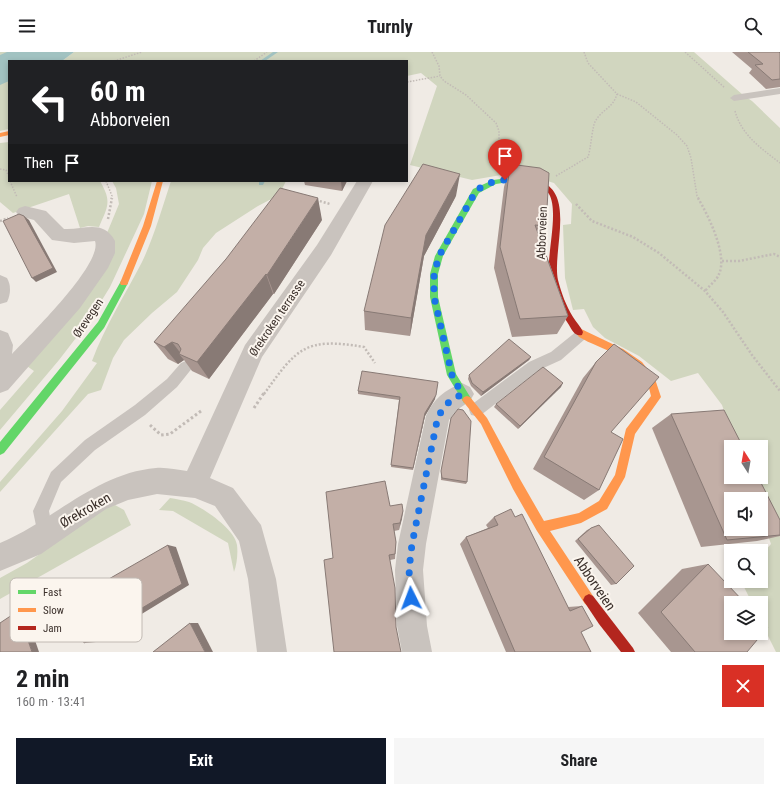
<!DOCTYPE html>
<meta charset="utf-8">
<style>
:root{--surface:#fff;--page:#f6f6f6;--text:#202124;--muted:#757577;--accent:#111827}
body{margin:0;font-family:"Roboto Condensed",sans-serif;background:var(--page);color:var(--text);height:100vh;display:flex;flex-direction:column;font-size:15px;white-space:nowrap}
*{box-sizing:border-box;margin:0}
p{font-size:13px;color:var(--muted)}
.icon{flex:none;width:22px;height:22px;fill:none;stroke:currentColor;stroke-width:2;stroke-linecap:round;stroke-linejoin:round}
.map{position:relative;height:600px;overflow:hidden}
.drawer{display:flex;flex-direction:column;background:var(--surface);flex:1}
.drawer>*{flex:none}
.banner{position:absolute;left:8px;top:8px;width:400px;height:122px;border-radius:0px;box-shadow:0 2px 6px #0003;background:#202124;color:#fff;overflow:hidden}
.needle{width:26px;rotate:349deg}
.controls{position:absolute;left:724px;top:388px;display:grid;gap:8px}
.controls a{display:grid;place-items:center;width:44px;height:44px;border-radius:0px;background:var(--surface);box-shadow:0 2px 6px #0003;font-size:20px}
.pin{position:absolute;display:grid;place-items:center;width:34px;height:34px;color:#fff;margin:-41px -17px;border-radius:50% 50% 50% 0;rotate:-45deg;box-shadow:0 0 4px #0007}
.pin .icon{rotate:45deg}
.me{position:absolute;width:44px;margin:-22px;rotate:357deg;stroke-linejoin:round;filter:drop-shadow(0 0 3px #0008)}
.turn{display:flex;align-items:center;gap:14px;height:84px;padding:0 16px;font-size:18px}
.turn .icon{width:52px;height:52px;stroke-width:2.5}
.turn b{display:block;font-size:28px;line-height:34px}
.then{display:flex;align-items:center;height:38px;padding:0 16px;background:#0003;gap:8px;font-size:15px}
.round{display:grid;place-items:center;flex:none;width:42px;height:42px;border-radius:0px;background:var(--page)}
.summary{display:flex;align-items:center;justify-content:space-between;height:68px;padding:0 16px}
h1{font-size:24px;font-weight:700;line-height:30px}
.cta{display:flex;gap:8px;margin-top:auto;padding:8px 16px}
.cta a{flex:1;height:46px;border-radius:0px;background:var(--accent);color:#fff;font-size:16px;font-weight:700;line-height:46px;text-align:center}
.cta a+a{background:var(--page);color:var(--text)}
header{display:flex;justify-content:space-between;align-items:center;height:52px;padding:0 16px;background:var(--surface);font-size:18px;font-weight:700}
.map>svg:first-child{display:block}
</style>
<header><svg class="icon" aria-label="menu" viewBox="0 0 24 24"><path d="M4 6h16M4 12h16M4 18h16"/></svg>Turnly<svg class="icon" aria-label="search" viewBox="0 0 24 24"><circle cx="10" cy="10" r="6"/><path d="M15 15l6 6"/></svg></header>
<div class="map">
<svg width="780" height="600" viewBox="0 0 780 600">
<rect width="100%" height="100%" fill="#f0ebe5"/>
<g fill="#d1d6bf">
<path d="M0,0H14L9,9V77L0,79Z"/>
<path d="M74,0H694L743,43L752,49L780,76V600H776L761,570V551H752L741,529H761V503L771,492L761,464V447L747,425H761V395H737L722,353L698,321L671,329L639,304L605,286L593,275L584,257L573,258L565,226L563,173L571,172L572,152L554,131L531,124L507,122L472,128L410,113L437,34L421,21L407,24V9H62Z"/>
<path d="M9,90V129H100C112,150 108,154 99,175L88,174L80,176L69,142L13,161L0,150V91Z"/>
<path d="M112,129H152L144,162L110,235L89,269L59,308L0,378V358L34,319L24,312L61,273L107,181L119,152L116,136Z"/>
<path d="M171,129H286L279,143L258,154L216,181L203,196L198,208L177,240L152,261L124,288L113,306L101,338L88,342L0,440V430L62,359L97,311L92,309C105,274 125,243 142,210C154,185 162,156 171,129Z"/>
<path d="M170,446C176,447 183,448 189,450C202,455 235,477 237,493C238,501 237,512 234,520L228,491L173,459L159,458Z"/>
<path d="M115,453L124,458L131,473L0,547V526L27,511L106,455Z"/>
</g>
<path fill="#a1c2c1" d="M7,0H74L62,9H9V29L0,33V3Z"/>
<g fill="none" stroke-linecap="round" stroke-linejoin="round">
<g fill="#a1c2c1" fill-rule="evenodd">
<path d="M273,0H278L265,9H260Z"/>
<path d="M259,129H265L263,133H259Z"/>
</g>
<g stroke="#c2bbb6" stroke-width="1.5" stroke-dasharray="1.5 1.5" stroke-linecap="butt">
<path d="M432,0L439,14L440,24L444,29L466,43L496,71L499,79V113"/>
<path d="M584,0L588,11L617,42L636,50L677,83L687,94L691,106L697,144L699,147"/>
<path d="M685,0L725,36"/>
<path d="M114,9L142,0"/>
<path d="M254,9L267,0"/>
<path d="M407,30L440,24"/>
<path d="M735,59C742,84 761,96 780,111"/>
<path d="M0,117L6,118L9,125"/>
<path d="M556,124L588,105C591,97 592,73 596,68C603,57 613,56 617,42"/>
<path d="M10,129L17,145"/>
<path d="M106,129L112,144L111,147"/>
</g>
<g stroke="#c2bbb6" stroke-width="2.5" stroke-dasharray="2 2" stroke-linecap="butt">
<path d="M698,146C708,163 728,203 719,222C717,228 709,234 705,239"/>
<path d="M316,148L330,152"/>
<path d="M576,152L592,169L633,185L659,201L705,239L723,260L752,303L780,339"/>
<path d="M108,167L112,146"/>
<path d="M0,169L8,166"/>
<path d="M722,209H739L774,202L780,205"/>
<path d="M264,342C297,296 305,285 364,295L375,311"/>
</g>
<g stroke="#c2bbb6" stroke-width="3" stroke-dasharray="2.5 2.5" stroke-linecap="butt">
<path d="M254,356L264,341"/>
<path d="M150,373L161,383L170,382L201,359"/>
</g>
<g fill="#c9c3be" fill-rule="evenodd">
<path d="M780,36V42L734,49L730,46L734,43Z"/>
<path d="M581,278L585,279L587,283L585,287L561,308L539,318L481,363L476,364L471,363L469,358L471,353L529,310L551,300L577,279Z"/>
<path d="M186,309L191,311L193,315L177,335L145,363L95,398L61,430L49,459L53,482L51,488L45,490L39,488L33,459L51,420L85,388L135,353L167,327L181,311Z"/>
</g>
<g fill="#c9c3be" fill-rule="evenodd">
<path d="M357,129H373L331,203L262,305L210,426L233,436L261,473L276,527L287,600H257L248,527L239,489L215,454L195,446L157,442L128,448L106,457L41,502L0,519V491C53,469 96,421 156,416C166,415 177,418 187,419L245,293L317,193Z"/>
<path d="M25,154L46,159L64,177C85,178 103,167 115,189V201L108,216L80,256L8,338L0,341V278L8,281L13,293L12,302C29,284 103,212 95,189L74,191L52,188L34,168L19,164L16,160L19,156Z"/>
<path d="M0,223L7,226C11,233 11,242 7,250L0,252Z"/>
<path d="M462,331L470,335L474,342L470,349L457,358L449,368L426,492L423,518L427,574L432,600H402L397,574L395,518L398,492L426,364C433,347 445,338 462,331Z"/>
</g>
<g fill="#63d668" fill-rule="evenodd">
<path d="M516,125L530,127L533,129L530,131L509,130L496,132L479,141L443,204L438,222V245L456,322L472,348L470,351L467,352L464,351L447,323L430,245V222L435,204L473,137L493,128Z"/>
<path d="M124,228L128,231L104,276L4,401L0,403V390L98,270L121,229Z"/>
</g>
<g fill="#ff974d" fill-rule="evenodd">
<path d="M9,79V83L0,85V81Z"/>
<path d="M157,129H163L151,174L128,231L127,233H121L120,231L143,174Z"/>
<path d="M579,276L623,297L642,310L655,327L661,345L635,382L625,425L607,457L581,471L550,479L593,544L595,548L593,552L589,554L585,552L537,479L513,437L481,372L462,348L464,345L467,344L470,345L487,366L521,429L544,469L579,461L599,449L615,423L626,377L651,344C650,340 649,336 648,332C638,305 601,298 579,285L575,280L576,277Z"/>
</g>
<g fill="#b3261e" fill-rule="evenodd">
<path d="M528,127C532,126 538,129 542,130C575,144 552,200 558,228C561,240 566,254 573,265C576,270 581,275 583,280L582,283C575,285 572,278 569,273C559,258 551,239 549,221C547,201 559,159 549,142C545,135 535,133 528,131Z"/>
<path d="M589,542L593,544L633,596L635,600H621L599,572L583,548L585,544Z"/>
</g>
</g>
<g fill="#a89690">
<path d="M732,0H779L780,1V35L766,37L749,21L752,17Z"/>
<path d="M510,113L546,174L541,187L568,264L557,282L512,285L494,216L504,135Z"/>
<path d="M304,129H347L342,139L305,133Z"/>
<path d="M456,144L424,204L410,284L365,278L364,259Z"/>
<path d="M322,168L274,242H273L209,327L192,319L184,308L178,312L168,307L154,290Z"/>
<path d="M531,305L529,308L481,344L471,334L468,327L469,323Z"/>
<path d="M596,310L611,380L599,438L584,448L533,417L583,326Z"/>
<path d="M561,335L518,377L494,355L496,352Z"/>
<path d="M358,339L435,347L425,364L413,418L391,415L399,348L358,342Z"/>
<path d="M671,362L780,468V484L757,489L701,495L652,376Z"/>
<path d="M451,366L467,430L466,432L441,428V422Z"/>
<path d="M390,454L403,459L399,478L394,479L396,490L395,507L390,508L396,575L333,506Z"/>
<path d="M494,465H515L568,555L582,554L581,580L591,600H506L460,492L466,485L488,476L486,473Z"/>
<path d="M599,473L616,532L611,533L575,489L587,478Z"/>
<path d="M708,512L747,600H671L638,561L682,517Z"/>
</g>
<g fill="#887a75">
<path d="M460,122L456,144L424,204L410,284L411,266L426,183Z"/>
<path d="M341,129H347L342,139Z"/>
<path d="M318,146L322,168L274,242L267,223Z"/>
<path d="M24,164L29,168L57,220L36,230L32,226Z"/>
<path d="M266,222L273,242L209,327L197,310Z"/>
<path d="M172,290L182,303L179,302L184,308L178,312L164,295Z"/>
<path d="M531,305L529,308L481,344L483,340Z"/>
<path d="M563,331L561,335L518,377L520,374Z"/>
<path d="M436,343L435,347L425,364L413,418L425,361Z"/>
<path d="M403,459L402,467L399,478L400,471Z"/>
<path d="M168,493L176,495L189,533L96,590L84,591Z"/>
<path d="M18,559H25L39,600H32Z"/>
<path d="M190,571H198L213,600H205Z"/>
</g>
<g fill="#c3afa7" stroke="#887a75" fill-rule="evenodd">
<path d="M748,0H779L780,1V27L772,28L755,13L763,12Z"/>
<path d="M423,112L460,122L426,183L411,266L364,259L385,173Z"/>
<path d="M510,113H517L540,116L549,121L546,174L535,173L568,264L520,267L500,195Z"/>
<path d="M280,136L318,146L267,223L266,222L197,310L179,302L181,297L178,292L172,290L164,295L154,290L226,207Z"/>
<path d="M19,162L24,164L53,216L32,226L3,169Z"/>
<path d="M509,287L531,305L483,340L472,331L469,323Z"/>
<path d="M614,292L659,325L611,380L623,387L599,438L544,405L596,310Z"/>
<path d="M543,315L563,331L520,374L496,352Z"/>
<path d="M362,319L438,330L436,343L425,361L413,416L391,413L400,345L358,339Z"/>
<path d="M458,357L463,358L471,369L467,430L442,426L441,419L451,366Z"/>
<path d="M724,358L743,395H731V425H758L780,468V483L727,488L671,362ZM731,447H761V477H731Z"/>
<path d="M385,429L390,454L402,452L403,459L400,471L393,472L396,490L395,502L389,503L395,536L396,575L401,600H334L324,508L333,506L326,440Z"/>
<path d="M511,457L515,465L522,462L570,559L582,554L593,574L581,580L591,600H515L466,485L498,473L494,465Z"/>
<path d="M599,473L634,514L616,532L578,487L591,476Z"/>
<path d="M168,493L182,532L84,591L74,547Z"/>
<path d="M708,512L745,551H731V581H761V568L768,575L747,600H695L661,560Z"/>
<path d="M18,559L32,600H0V571Z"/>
<path d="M190,571L205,600H153Z"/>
</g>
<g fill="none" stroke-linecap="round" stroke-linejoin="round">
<path stroke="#1a73e8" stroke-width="7" stroke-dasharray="0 12.6" d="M411,546L409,518L412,492L438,364L449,350L462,342L452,323L434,245V222L439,204L476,139C484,132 494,129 505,128"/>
</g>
<g text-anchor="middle" stroke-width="4" stroke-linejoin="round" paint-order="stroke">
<g font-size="12" fill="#3b302b" stroke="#fbf5ee">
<text transform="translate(542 181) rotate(-88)" y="4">Abborveien</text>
<text transform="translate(88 266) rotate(-56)" y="4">Ørevegen</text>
<text transform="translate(277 266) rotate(-56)" y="4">Ørekroken terrasse</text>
</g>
<g font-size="14" fill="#3b302b" stroke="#fbf5ee">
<text transform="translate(85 458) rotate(-30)" y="5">Ørekroken</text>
<text transform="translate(595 531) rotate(56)" y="5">Abborveien</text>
</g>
</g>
<rect x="10" y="526" width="132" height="64" rx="6" fill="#fbf5ee" stroke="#c1bab4" stroke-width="1"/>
<rect x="18" y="538" width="18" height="4" fill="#63d668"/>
<rect x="18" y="556" width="18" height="4" fill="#ff974d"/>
<rect x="18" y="574" width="18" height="4" fill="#b3261e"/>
<g font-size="11" fill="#3b302b">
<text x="43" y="544">Fast</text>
<text x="43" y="562">Slow</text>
<text x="43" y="580">Jam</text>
</g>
</svg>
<div class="controls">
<a><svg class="needle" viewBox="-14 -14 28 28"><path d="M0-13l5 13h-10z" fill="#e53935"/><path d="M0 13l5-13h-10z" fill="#757577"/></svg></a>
<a><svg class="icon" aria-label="sound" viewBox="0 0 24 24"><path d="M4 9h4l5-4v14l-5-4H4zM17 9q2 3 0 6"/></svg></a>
<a><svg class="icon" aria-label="search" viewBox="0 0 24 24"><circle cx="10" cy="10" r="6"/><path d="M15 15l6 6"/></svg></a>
<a><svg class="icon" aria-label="layers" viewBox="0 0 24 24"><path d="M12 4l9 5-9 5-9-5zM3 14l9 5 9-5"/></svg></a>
</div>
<div class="pin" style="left:505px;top:128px;background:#d93025"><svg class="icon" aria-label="arrive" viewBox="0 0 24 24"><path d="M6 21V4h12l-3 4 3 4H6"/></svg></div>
<svg class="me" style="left:411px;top:546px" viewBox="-20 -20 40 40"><path d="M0-17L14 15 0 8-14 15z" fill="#1a73e8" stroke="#fff" stroke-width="4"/></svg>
<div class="banner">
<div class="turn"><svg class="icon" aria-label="left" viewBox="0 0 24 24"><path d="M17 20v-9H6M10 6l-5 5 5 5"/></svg><div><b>60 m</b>Abborveien</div></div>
<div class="then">Then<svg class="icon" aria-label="arrive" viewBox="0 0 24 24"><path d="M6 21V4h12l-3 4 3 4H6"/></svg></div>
</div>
</div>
<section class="drawer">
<div class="summary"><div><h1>2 min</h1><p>160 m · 13:41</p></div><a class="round" style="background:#d93025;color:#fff"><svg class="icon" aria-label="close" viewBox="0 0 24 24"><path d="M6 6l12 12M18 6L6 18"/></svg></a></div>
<div class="cta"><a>Exit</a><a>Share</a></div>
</section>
